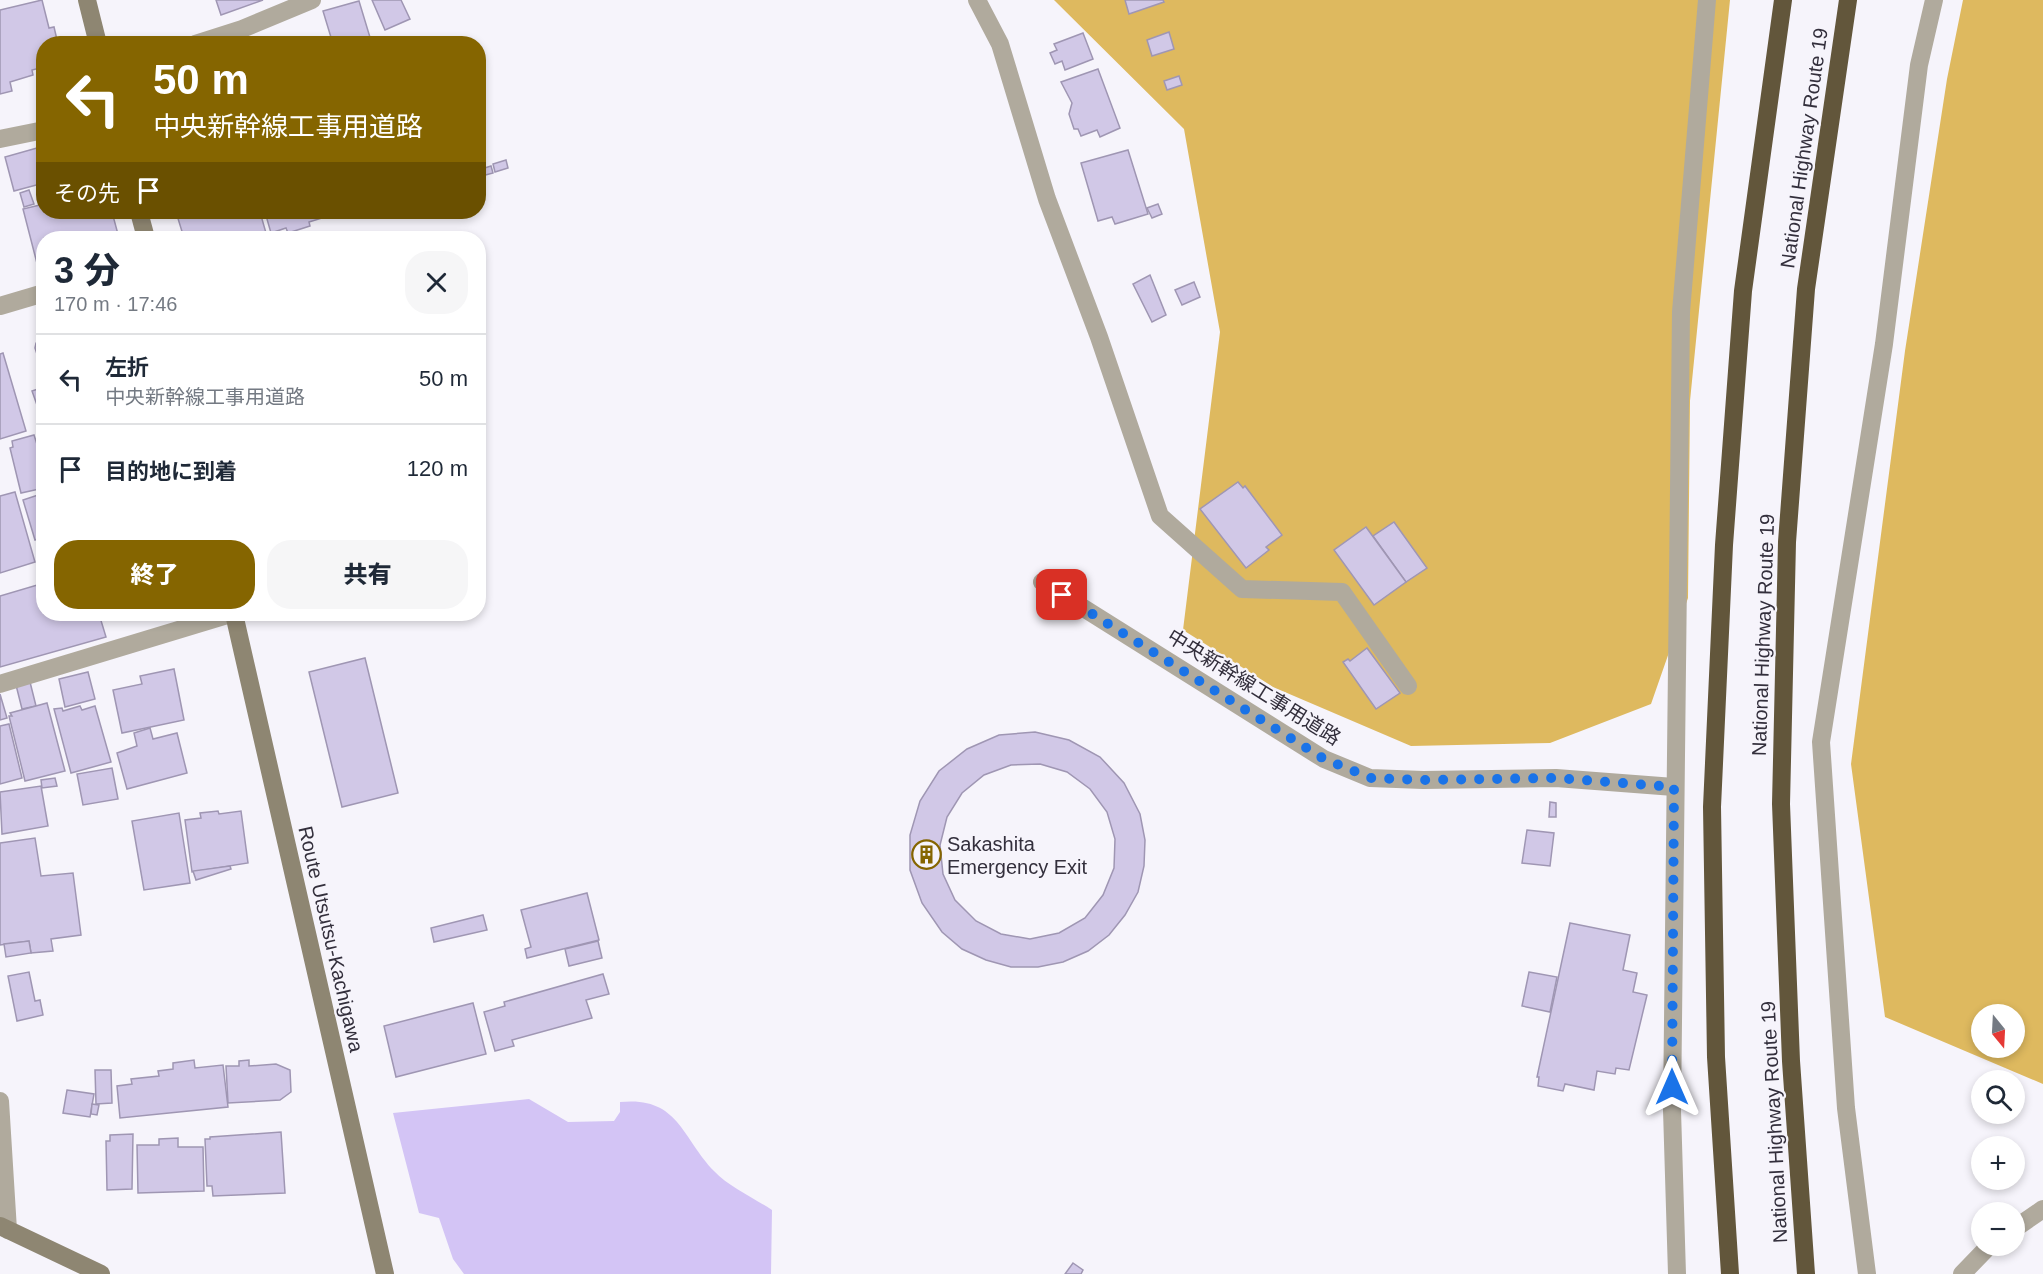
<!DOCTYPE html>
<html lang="ja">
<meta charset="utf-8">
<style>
:root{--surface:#fff;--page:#f6f6f7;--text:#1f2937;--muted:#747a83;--line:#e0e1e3;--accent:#856500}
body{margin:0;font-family:Arial,"Noto Sans JP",sans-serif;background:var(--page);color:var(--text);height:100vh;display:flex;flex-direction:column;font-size:22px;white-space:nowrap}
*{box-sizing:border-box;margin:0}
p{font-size:20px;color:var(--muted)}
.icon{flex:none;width:33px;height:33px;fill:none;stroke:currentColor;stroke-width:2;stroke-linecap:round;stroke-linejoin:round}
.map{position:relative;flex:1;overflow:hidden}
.details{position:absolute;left:36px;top:231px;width:450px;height:390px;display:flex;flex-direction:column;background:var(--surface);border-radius:24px;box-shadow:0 3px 9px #0003}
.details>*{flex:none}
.top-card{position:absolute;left:36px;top:36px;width:450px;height:183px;border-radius:24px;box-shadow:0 3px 9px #0003;background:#856500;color:#fff;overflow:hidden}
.needle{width:39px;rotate:162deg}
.controls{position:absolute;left:1971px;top:1004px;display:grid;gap:12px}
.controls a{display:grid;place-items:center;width:54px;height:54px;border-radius:50%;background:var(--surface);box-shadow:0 3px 9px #0003;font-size:30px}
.pin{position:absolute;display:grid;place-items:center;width:51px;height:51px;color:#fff;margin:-26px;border-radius:12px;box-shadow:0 3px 9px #0006}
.me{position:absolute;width:66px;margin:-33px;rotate:0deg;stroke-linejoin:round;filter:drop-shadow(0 0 4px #0008)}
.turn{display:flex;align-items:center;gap:21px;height:126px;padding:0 18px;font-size:27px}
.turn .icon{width:78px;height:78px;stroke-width:2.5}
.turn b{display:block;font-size:42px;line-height:51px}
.then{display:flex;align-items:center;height:57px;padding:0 18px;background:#0003;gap:12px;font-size:22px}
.round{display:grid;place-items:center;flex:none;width:63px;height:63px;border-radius:24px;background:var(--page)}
.summary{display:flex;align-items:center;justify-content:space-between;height:102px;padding:0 18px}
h1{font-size:36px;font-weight:800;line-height:45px}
.action{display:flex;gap:12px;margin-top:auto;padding:12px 18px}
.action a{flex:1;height:69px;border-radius:24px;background:var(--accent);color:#fff;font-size:24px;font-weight:800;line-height:69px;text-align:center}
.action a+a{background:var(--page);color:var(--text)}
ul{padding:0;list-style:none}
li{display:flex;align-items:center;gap:18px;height:90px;padding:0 18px;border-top:2px solid var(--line)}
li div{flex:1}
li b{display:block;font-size:22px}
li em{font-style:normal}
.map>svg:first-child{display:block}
</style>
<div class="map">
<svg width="2043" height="1274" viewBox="0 0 2043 1274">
<rect width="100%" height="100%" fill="#f6f4fb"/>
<g fill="#deb95f" fill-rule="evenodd">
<path d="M1054,0H1730L1690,401L1688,598L1651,704L1550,743L1411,746L1273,687L1183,630L1220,332L1184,129Z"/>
<path d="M1963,0H2043V1084L1885,1017L1851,764L1905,351L1947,79ZM1982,1014H2014V1047H1982Z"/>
</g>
<path fill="#d3c4f5" d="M529,1099L568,1122L614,1121L620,1112V1102C678,1096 681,1136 714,1171C729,1187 754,1198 772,1210L771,1274H464L453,1259L439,1218L419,1213L393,1113Z"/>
<g fill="#d1c8e7" stroke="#9f96b3" stroke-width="1.5" fill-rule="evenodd">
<path d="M42,0L49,28L54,27L58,44H44V67L32,70L33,75L10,82L12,91L0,94V10Z"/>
<path d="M216,0H263L221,15Z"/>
<path d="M372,0H401L410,19L385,30Z"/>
<path d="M1125,0H1163L1164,2L1129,14Z"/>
<path d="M359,1L372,44H333L323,11Z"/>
<path d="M1169,32L1174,49L1152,56L1147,40Z"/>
<path d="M1083,33L1093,59L1065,70L1062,61L1055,64L1050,53L1057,50L1054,44Z"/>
<path d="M1098,69L1120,128L1100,137L1097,130L1081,136L1078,129H1074L1069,114L1072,103L1061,82Z"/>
<path d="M1179,76L1182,85L1167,90L1164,81Z"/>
<path d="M44,146V183L14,191L5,157Z"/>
<path d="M1128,150L1148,214L1115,224L1112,217L1098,221L1081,163Z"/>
<path d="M506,160L508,168L495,172L493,164Z"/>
<path d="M491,166L493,173L478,177V170Z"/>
<path d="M29,190L34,204L24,207L20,193Z"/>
<path d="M44,204V212H112L119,238H44V275H40L23,209Z"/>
<path d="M1158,204L1162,214L1152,218L1147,208Z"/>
<path d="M176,212H260L266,233L248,238H184Z"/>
<path d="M265,212H338V213L309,222L310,226L288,233L286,228L271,233Z"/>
<path d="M1150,275L1166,315L1152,322L1133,284Z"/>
<path d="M1194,282L1200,297L1182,305L1175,290Z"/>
<path d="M44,341V376L35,348L36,343Z"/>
<path d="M3,353L26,431L0,439V354Z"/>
<path d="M41,388L44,402L37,405L32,391Z"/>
<path d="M34,435L44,466V488L21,493L10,448L13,447L12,441Z"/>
<path d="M1238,482L1243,488L1245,486L1282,535L1266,547L1269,550L1246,568L1200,509Z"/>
<path d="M15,492L35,562L0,573V496Z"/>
<path d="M44,493V537L35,540L23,500Z"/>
<path d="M1394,522L1427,568L1406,582L1373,536Z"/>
<path d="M1366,527L1406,582L1374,605L1334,550Z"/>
<path d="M44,583V614H99L106,637L0,667V596Z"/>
<path d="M1367,648L1400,693L1376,709L1343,662L1348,659L1350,661Z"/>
<path d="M365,658L398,793L342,807L309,672Z"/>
<path d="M174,669L184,720L122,733L113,690L142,684L140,676Z"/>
<path d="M88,672L95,699L65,707L59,679Z"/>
<path d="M30,682L36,706L22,709L16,685Z"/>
<path d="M0,694L7,718L0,720Z"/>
<path d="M47,703L65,771L25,781L9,716H12L10,713Z"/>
<path d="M80,706L82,710L95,706L111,762L71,773L54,709L62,708L63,711Z"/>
<path d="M9,724L22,778L0,784V726Z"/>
<path d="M150,728L153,739L177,733L187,773L127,789L117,753L137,746L134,733Z"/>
<path d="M1035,732L1069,740L1100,757L1124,783L1140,814L1145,840L1144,866L1138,892L1125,915L1109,935L1088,951L1063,962L1038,967H1011L986,960L962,949L942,932L922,903L910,870V835L920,801L939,771L967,749L999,735ZM1040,764L1067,772L1090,789L1107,812L1115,839L1114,868L1103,895L1085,918L1059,933L1030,939L1001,934L976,921L955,900L943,874L940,845L947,817L962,793L984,775L1011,765Z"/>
<path d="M112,768L118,799L83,805L77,774Z"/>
<path d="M55,778L57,786L42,788L41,780Z"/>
<path d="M41,786L48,826L2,834L0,792Z"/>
<path d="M1550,802L1556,803V817H1549Z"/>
<path d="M218,811L219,814L241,811L248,863L192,872L185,820L201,818L200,813Z"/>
<path d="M179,813L190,883L144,890L132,821Z"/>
<path d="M1527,830L1554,833L1550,866L1522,863Z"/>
<path d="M35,838L41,876L73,873L81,935L51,939L53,951L31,953L29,941L0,945V843Z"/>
<path d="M230,866L231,869L196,880L193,871Z"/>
<path d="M587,893L599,940L527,958L525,949L531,947L521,910Z"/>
<path d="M483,915L487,930L434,942L431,928Z"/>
<path d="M1570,923L1630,935L1623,970L1637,973L1633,992L1647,995L1629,1070L1616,1068L1615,1074L1597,1071L1594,1090L1565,1084L1563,1091L1538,1086L1539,1077H1537Z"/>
<path d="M29,941L31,953L6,957L4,944Z"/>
<path d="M598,941L602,958L569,966L565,949Z"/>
<path d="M29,972L35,1001L40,1000L43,1015L17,1021L8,976Z"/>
<path d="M1529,972L1557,977L1550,1012L1522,1006Z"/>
<path d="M603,974L609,994L586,1000L592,1018L512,1040L514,1046L495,1051L484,1012L505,1006L504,1002Z"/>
<path d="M473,1003L486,1054L396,1077L384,1026Z"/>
<path d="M194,1060L195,1068L223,1065L228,1107L120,1118L117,1086L132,1084L131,1079L159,1076L158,1071L173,1069V1063Z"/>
<path d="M249,1060V1066L276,1064L290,1070L291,1092L280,1100L228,1103L226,1066H239V1061Z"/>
<path d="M95,1070H111L112,1103L96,1104Z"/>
<path d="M67,1090L94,1094L90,1117L63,1113Z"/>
<path d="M92,1104L99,1105L97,1115L91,1114Z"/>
<path d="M281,1132L285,1193L213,1196L212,1186H207L205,1139H210V1137Z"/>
<path d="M133,1134L132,1189L107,1190L106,1141H110V1135Z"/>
<path d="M178,1138V1147H203L204,1191L138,1193L137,1145H159V1139Z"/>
<path d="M1073,1263L1083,1270L1081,1274H1065Z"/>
</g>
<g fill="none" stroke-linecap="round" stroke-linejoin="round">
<path stroke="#b0aa9d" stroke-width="18" d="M1042,582L1324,759L1370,778L1423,780L1556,778L1674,787"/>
<g stroke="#b0aa9d" stroke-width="18">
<path d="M977,0L1000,44L1047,199L1099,337L1160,516L1242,589L1342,592L1408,686"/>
<path d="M195,44L242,29L312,0"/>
<path d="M0,139L44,130"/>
<path d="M0,306L44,293"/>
<path d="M0,684L231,614"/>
<path d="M0,1101L8,1230"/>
<path d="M2014,1229L2043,1209"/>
<path d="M1677,1274L1672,1110L1681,312L1707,0"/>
<path d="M1867,1274L1846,1108L1821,742L1884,344L1919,65L1934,0"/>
<path d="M1962,1274L1990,1245"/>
</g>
<g stroke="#8e8672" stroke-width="18">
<path d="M87,0L98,44"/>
<path d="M139,212L146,238"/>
<path d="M234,614L385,1274"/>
<path d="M0,1226L101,1274"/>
</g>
<g stroke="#62563b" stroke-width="18">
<path d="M1730,1274L1716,1057L1712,807L1724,545L1743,291L1783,0"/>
<path d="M1806,1274L1791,1061L1781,804L1787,542L1806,289L1848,0"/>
</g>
</g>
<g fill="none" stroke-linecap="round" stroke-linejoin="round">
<path stroke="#1a73e8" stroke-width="10" stroke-dasharray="0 18" d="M1062,595L1324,759L1371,778L1423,780L1556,778L1674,787L1672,1087"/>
</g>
<defs>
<symbol id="building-ring" viewBox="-11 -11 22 22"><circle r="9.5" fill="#f6f4fb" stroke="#856500" stroke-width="1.5"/><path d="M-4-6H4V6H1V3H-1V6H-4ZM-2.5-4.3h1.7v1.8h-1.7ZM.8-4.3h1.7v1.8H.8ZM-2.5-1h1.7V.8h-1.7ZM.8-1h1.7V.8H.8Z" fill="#856500"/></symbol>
</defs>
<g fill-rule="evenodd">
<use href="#building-ring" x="910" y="838" width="33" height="33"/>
</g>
<g text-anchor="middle" stroke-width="4.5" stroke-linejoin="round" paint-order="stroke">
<g font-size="20" fill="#332f3c" stroke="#f6f4fb">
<text transform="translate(1804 148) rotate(-82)" y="7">National Highway Route 19</text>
<text transform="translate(1763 635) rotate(-88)" y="7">National Highway Route 19</text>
<text transform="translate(1254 687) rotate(32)" y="7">中央新幹線工事用道路</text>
<text transform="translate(331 939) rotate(77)" y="7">Route Utsutsu-Kachigawa</text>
<text transform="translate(1774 1122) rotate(-93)" y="7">National Highway Route 19</text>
</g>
<g font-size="20" fill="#332f3c" stroke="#f6f4fb" text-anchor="start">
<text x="947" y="851">Sakashita<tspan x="947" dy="23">Emergency Exit</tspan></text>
</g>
</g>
</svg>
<div class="controls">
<a><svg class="needle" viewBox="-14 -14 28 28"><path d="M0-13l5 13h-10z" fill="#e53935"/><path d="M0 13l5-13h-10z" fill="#747a83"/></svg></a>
<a><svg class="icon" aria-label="search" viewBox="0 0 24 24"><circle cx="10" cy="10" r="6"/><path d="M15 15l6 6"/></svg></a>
<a>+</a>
<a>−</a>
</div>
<div class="pin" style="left:1062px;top:595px;background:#d93025"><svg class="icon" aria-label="arrive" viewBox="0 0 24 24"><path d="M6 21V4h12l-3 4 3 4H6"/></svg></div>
<svg class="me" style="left:1672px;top:1087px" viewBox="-20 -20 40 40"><path d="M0-17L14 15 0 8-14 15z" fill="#1a73e8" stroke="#fff" stroke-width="4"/></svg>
<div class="top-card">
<div class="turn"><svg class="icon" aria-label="left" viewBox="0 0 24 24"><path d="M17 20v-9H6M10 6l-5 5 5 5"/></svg><div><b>50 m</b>中央新幹線工事用道路</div></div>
<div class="then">その先<svg class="icon" aria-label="arrive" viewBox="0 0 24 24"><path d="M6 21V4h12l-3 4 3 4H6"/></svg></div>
</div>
<section class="details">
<div class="summary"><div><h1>3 分</h1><p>170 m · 17:46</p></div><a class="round"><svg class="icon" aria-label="close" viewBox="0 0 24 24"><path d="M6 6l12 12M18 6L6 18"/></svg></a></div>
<ul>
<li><svg class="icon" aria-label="left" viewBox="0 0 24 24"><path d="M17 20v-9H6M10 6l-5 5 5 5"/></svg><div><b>左折</b><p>中央新幹線工事用道路</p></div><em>50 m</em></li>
<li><svg class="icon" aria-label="arrive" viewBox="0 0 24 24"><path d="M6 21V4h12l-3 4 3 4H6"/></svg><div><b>目的地に到着</b></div><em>120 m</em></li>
</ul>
<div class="action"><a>終了</a><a>共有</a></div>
</section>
</div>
